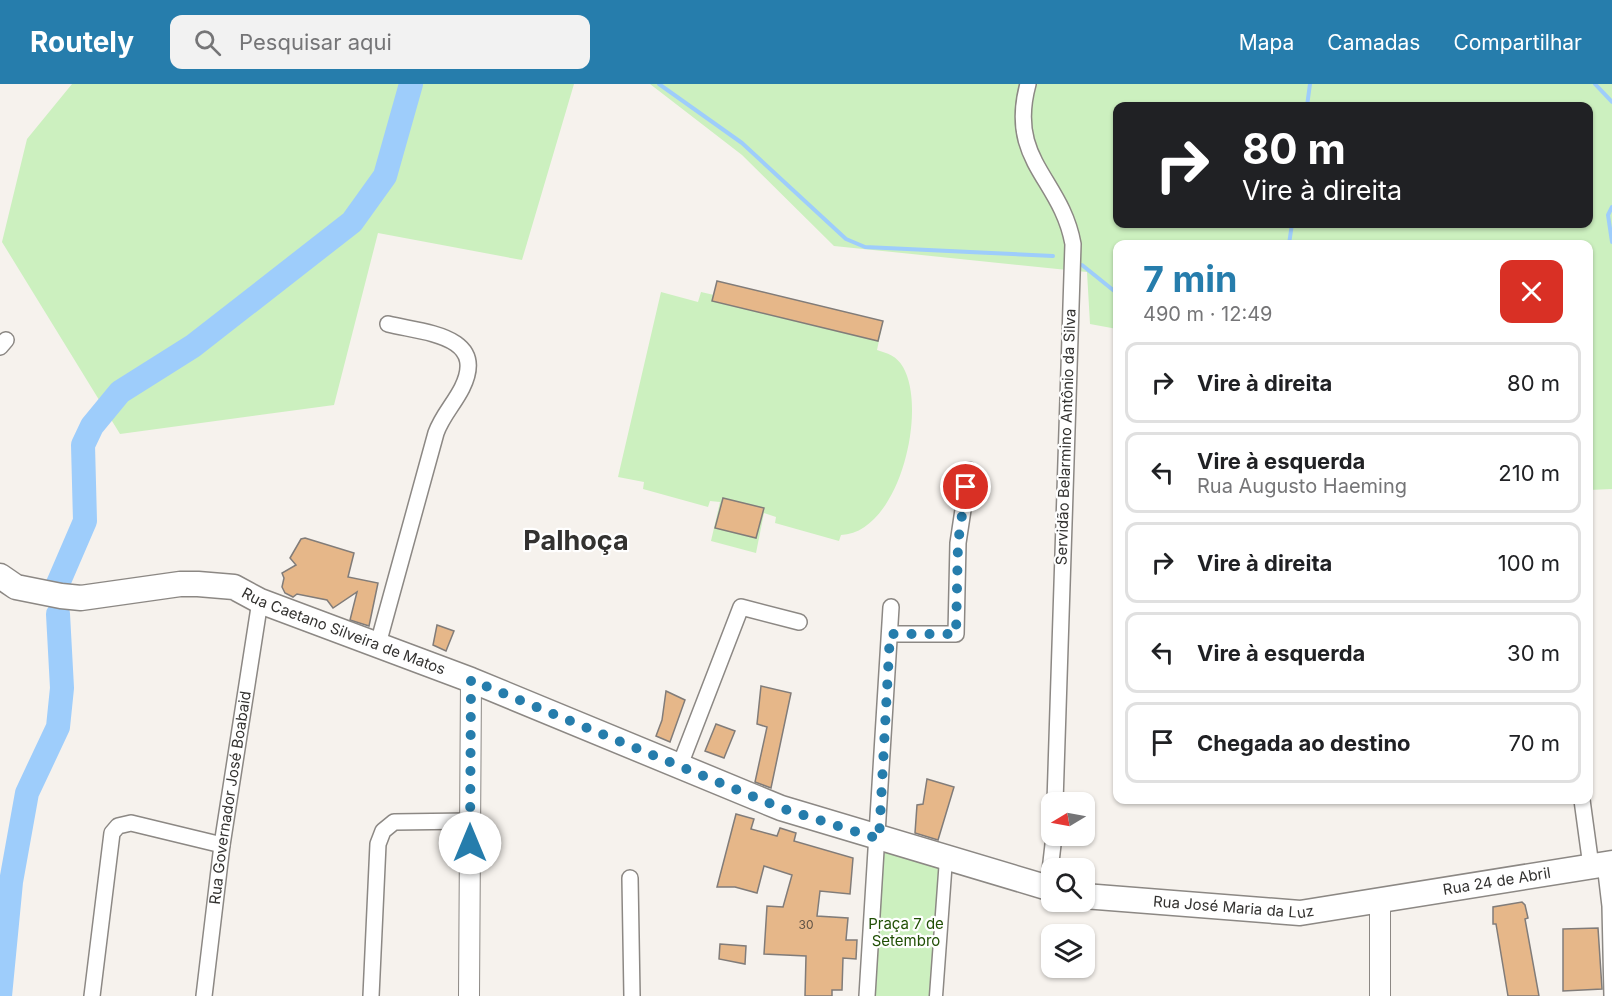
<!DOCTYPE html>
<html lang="pt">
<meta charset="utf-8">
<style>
:root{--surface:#fff;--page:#f2f2f2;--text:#202124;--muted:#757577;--line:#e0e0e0;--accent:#267dac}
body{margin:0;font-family:Inter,sans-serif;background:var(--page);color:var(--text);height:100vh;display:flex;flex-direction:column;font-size:22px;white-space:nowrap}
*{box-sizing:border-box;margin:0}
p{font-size:20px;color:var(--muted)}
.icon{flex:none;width:33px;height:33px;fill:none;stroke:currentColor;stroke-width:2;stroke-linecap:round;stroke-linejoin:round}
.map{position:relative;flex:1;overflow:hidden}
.panel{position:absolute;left:1113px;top:156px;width:480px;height:564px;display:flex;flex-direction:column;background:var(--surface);border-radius:12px;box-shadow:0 2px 4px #0004}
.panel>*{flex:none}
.banner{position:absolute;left:1113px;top:18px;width:480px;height:126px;border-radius:12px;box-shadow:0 2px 4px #0004;background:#202124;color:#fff;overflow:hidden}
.needle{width:39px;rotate:260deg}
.buttons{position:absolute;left:1041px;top:708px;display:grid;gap:12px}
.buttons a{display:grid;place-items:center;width:54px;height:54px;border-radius:12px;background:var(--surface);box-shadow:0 2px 4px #0004;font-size:30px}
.pin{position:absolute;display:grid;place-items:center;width:51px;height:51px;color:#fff;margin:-26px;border:3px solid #fff;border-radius:50%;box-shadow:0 2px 6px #0007}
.me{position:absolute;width:66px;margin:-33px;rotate:0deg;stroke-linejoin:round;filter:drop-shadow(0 0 4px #0008)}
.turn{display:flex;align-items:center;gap:21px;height:126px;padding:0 30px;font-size:27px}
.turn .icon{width:78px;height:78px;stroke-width:2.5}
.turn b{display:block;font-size:42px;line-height:51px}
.round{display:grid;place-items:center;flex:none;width:63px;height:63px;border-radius:12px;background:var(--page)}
.head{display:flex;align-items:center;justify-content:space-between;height:102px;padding:0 30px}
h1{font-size:36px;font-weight:700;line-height:45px;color:var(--accent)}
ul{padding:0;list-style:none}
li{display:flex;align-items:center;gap:18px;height:81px;margin:0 12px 9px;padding:0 18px;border:3px solid var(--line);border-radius:12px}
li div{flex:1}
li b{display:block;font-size:22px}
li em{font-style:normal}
header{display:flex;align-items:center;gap:36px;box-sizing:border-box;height:84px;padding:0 30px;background:var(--accent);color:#fff}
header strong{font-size:28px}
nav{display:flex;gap:33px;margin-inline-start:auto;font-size:21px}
.search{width:420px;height:54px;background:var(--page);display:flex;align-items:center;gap:15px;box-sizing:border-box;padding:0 21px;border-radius:12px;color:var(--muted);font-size:22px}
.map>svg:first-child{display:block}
</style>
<header>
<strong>Routely</strong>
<div class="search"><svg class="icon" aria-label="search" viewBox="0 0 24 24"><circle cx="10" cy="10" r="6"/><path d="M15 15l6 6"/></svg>Pesquisar aqui</div>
<nav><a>Mapa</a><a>Camadas</a><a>Compartilhar</a></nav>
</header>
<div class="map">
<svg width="1612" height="912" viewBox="0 0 1612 912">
<rect width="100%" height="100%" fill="#f6f2ed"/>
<g fill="#ccf0bf" fill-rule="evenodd">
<path d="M72,0H574L522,176L378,149L334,321L120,350L2,158L27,55Z"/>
<path d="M650,0H1612V405L1589,406L1588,160H1118L1117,245L1090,240L1087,188L834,162L742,71ZM1118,22H1588V140H1118Z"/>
<path d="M717,197L883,237L877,266C887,269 897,272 903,283C928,326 899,449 841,451L839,457L775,439L776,433L764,429L756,469L711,457L720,418L710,417L708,423L643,405L644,398L618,393L661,208L698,218L701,208L714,211Z"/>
<path d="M887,764L936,778L939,786L932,912H873L881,768Z"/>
</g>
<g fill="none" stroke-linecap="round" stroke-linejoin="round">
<g stroke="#9ecdfb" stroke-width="4">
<path d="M659,0L742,59L846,155L865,163L1053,172"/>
<path d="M1595,0L1612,18"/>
<path d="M1307,22L1310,0"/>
<path d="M1612,123L1608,131L1612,158"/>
<path d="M1289,160L1292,140"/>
<path d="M1082,181L1118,210"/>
</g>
<g stroke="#9ecdfb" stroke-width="24">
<path d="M57,502L85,437L83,361L92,342L120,308L193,262L352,138L385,92L411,0"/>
<path d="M0,912L11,798L27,709L58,643L62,604L58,530"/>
</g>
</g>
<g fill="#e6b789" stroke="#817c79" stroke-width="1.5">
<path d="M717,197L883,237L878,257L712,217Z"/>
<path d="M723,414L764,424L756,454L715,444Z"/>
<path d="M305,454L354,469L348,493L378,499L369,542L350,536L357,508L333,524L327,516L297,510L293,513L285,509L282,503L284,494L282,489L296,481L290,474L301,455Z"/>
<path d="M437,541L454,547L446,567L433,561Z"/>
<path d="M761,602L791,609L771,704L755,698L767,643L757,640Z"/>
<path d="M666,607L685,616L670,658L656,652L662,636Z"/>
<path d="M716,640L735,647L724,674L705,667Z"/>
<path d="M927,695L954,703L938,756L915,749L917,721L923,720Z"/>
<path d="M736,730L754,735L751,745L777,752L780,744L796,749L794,757L853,774L850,810L820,807L817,832L848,834L846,856H857L856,875L843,874L842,906H832V912H805L806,872L764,870L767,822L783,823L792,791L764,782L757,809L735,803H717Z"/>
<path d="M1522,818L1525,821L1528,834L1525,835L1539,912H1508L1496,840H1493V823Z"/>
<path d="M1598,844L1602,905L1563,907V845Z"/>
<path d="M720,860L746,862L745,880L719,875Z"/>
</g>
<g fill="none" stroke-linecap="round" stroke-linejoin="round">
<defs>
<path id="pedestrian" d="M936,912L946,775"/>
<g id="minor">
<path d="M1028,0C1007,77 1061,94 1073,160L1055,718"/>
<path d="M0,263L6,256"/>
<path d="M890,550H956L958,459L969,386"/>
<path d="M378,560L436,349C442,332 454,320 462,304C488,251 425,249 388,240"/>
<path d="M680,681L741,523L799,538"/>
<path d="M1582,716L1591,782"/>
<path d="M1605,780L1610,822L1612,912"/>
<path d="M630,794L632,912"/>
<path d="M1048,804L1054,752"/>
<path d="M92,912L112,749L118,742L131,739L222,761"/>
<path id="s1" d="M204,912L222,761L260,517"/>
<path d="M371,912L378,760L383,747L394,738L470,737"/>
<path d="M867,912L891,523"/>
</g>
<g id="tertiary">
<path d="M469,912L471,596"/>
<path d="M1380,912V815"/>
</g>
<g id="primary">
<path id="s2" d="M0,492L16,503L61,512L81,514L180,500H198L234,503L260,517L471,596L781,724L1052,805"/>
<path id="s3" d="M1084,812L1300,829L1612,779"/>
</g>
</defs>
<use href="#pedestrian" stroke="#8c8884" stroke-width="15"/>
<use href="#minor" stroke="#8c8884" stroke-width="18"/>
<use href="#tertiary" stroke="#8c8884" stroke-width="22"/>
<use href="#primary" stroke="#8c8884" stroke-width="27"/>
<use href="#pedestrian" stroke="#fff" stroke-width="12"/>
<use href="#minor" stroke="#fff" stroke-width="15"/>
<use href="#tertiary" stroke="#fff" stroke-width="20"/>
<use href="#primary" stroke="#fff" stroke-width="24"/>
</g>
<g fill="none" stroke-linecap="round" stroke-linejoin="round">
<path stroke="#267dac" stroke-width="10" stroke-dasharray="0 18" d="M470,759L471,596L781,724L879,755L890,550H956L958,459L966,403"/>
</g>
<g text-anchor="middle" stroke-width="4.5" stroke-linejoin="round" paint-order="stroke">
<g font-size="12" fill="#605346">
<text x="806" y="845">30</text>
</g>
<g font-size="15" fill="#333230" stroke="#fff">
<text transform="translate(1066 353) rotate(-88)" y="5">Servidão Belarmino Antônio da Silva</text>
<text dy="5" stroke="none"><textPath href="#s2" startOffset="358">Rua Caetano Silveira de Matos</textPath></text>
<text dy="5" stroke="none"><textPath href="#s1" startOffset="200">Rua Governador José Boabaid</textPath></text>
<text dy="5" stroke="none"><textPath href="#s3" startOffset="416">Rua 24 de Abril</textPath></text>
<text dy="5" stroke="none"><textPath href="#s3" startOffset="150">Rua José Maria da Luz</textPath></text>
</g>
<g font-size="15" fill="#204f05" stroke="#fff">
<text x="906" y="845">Praça 7 de<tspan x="906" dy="17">Setembro</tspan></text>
</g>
<g font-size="27" font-weight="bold" fill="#333230" stroke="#fff">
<text x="576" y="466">Palhoça</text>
</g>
</g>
</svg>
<div class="buttons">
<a><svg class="needle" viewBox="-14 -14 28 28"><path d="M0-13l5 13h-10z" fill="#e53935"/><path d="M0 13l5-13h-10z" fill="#757577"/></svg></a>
<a><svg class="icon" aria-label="search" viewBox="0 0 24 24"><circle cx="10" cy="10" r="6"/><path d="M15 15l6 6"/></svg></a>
<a><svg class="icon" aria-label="layers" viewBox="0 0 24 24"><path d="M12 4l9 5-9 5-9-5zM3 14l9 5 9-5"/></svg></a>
</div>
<div class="pin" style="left:966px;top:403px;background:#d93025"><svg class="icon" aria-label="arrive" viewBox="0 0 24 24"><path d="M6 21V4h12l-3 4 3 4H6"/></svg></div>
<svg class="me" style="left:470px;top:759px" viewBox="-20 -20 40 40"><circle r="19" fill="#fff"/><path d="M0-13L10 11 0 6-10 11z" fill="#267dac"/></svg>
<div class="banner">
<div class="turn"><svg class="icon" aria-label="right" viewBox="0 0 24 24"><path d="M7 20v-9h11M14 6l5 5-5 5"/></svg><div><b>80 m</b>Vire à direita</div></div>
</div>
<section class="panel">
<div class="head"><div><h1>7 min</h1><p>490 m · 12:49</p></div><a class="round" style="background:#d93025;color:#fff"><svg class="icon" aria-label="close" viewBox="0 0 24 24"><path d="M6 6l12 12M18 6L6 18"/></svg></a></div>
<ul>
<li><svg class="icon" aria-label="right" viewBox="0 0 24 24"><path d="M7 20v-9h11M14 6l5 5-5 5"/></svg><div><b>Vire à direita</b></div><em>80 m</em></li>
<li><svg class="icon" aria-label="left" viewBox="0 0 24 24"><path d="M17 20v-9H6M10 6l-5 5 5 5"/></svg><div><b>Vire à esquerda</b><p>Rua Augusto Haeming</p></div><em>210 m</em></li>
<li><svg class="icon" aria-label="right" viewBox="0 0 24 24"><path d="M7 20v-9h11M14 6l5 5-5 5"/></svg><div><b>Vire à direita</b></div><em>100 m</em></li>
<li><svg class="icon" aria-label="left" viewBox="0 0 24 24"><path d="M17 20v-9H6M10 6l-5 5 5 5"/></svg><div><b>Vire à esquerda</b></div><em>30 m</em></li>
<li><svg class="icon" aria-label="arrive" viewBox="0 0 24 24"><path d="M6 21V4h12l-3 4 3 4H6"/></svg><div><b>Chegada ao destino</b></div><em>70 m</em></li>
</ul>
</section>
</div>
